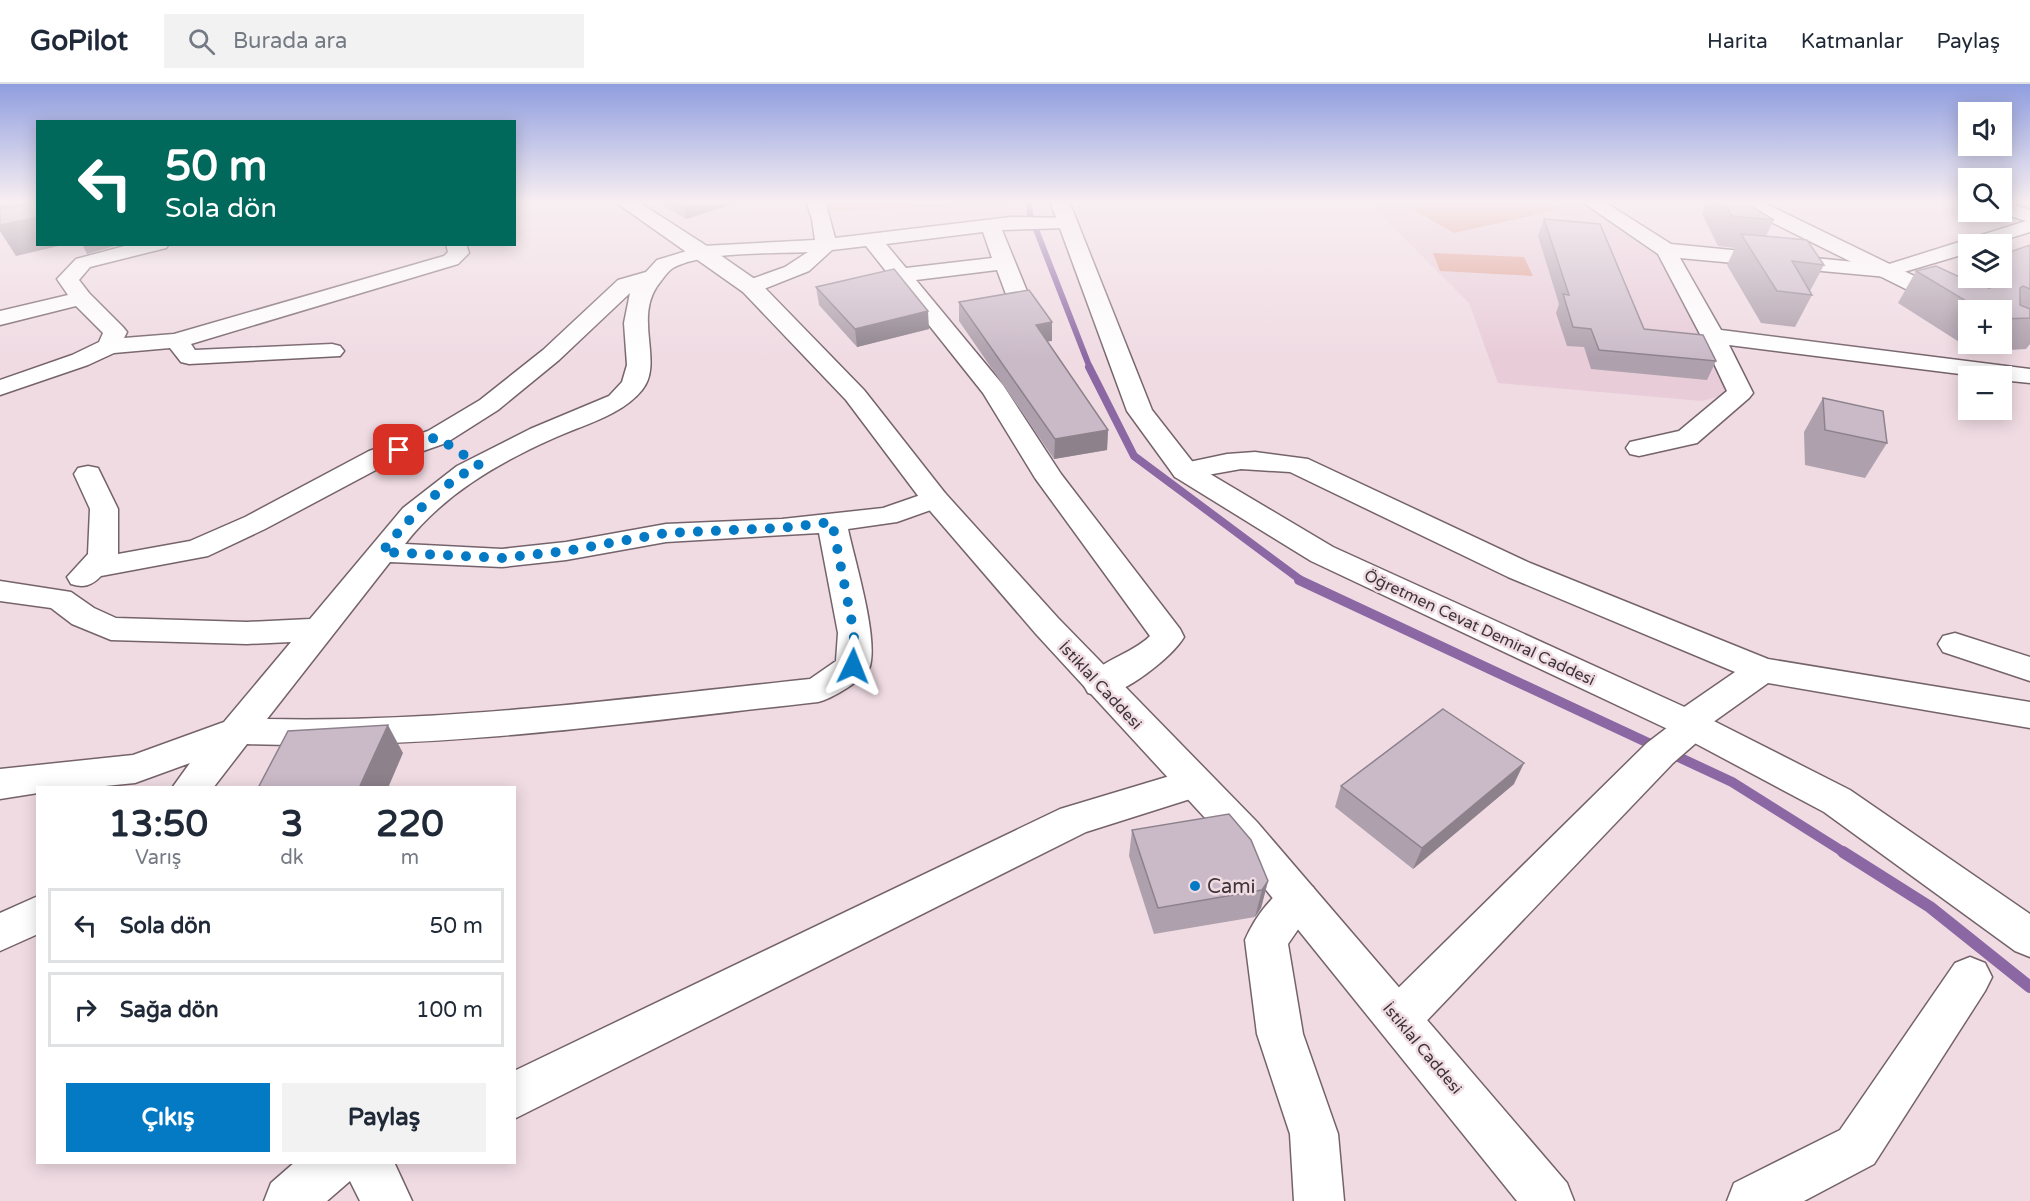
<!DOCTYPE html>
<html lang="tr">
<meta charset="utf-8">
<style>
:root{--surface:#fff;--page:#f2f2f3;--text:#1f2937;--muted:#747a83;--line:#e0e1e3;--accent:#057ac4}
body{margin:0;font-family:"Varela Round",sans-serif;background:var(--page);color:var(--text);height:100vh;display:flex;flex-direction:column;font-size:22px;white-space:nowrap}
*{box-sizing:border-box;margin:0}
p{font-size:20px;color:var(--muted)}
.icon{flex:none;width:33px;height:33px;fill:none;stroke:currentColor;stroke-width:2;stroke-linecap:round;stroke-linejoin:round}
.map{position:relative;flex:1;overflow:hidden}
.sheet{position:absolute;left:36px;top:702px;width:480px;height:378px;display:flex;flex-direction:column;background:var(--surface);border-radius:0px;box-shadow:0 3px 15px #0003}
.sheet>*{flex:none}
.guide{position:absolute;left:36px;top:36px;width:480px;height:126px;border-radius:0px;box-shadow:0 3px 15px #0003;background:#00695c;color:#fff;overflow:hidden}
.controls{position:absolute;left:1958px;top:18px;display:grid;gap:12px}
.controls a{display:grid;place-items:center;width:54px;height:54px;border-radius:0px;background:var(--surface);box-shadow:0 3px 15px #0003;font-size:30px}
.pin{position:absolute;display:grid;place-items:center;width:51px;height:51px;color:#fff;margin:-26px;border-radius:12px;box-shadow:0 3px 9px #0006}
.me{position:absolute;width:66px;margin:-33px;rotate:2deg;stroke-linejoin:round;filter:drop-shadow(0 0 4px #0008)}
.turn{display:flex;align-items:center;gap:21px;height:126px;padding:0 30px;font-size:27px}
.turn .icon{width:78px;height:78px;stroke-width:2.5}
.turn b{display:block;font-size:42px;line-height:51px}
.eta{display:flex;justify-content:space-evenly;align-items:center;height:102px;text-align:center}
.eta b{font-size:36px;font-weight:700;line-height:42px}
.button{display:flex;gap:12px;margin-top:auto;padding:12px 30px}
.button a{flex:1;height:69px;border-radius:0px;background:var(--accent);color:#fff;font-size:24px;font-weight:700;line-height:69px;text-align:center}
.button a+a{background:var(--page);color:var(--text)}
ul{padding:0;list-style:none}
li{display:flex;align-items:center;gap:18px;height:75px;margin:0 12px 9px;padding:0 18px;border:3px solid var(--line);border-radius:0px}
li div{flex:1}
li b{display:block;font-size:22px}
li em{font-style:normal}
header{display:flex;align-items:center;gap:36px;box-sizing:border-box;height:84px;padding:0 30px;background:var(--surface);border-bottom:2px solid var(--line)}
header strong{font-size:28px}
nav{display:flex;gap:33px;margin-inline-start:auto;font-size:21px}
.search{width:420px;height:54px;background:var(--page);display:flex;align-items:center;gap:15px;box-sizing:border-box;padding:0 21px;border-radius:0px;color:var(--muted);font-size:22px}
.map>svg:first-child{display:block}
</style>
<header>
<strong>GoPilot</strong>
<div class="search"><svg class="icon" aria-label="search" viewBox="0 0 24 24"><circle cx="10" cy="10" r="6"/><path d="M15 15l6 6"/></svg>Burada ara</div>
<nav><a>Harita</a><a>Katmanlar</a><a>Paylaş</a></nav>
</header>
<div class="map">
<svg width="2030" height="1117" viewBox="0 0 2030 1117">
<rect width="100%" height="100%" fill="#f0dbe3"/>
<path fill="#e8ccd8" d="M1367,117H1580L1668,172L1743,306L1702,317L1498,299L1469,219Z"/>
<g fill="#df9b8c">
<path d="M825,117H1016L1017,119L829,127Z"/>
<path d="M1425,117H1543L1560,125L1454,149L1405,121Z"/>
<path d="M1433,169L1524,173L1533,192L1440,187Z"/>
</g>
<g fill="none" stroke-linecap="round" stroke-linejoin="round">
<path stroke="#8b68a3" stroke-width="6" d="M1029,117L1030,130L1090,284"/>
<path stroke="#8b68a3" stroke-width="8" d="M1089,283L1134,372L1302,497"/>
<path stroke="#8b68a3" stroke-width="10" d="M1299,496L1732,698L1845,769"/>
<path stroke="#8b68a3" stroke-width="12" d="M1843,768L1930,823L2030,903"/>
<defs>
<g id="minor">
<path d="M806,117H825L835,154L1011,133L1074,134L1077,138L1067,144L1002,146L1031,217L1028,222L986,230L978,228L975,223L978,218L1007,213L997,186L916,196L1003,301L1061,390L1180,545L1184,553C1172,573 1125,610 1101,612C1097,612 1092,610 1088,609L1083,600C1096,577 1131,571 1150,552L1035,394L983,309L866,162L832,166L809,187L751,210L743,208L740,203L743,198L785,183L808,168C772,170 704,167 673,184C668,187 664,193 661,197C631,232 665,278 642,306C621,332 582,341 552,355C496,380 442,412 405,460L502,465L566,458L666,440L782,435L883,424L935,406L945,409L949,415L945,421L897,438L848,445C855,478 878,552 870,582C866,595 831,615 818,618C628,639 438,666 247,660L213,704H172L190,679L135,699L85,704H38V709L0,715V685L133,671L224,638L291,558L247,560L111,556L72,540L51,524L0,517V497L71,508L94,524L116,534L247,538L310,535L403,424L457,382L530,345L609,312L622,298L627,281L624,239L630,209L559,276L498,326L446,359L389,379L265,445L208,472L101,492C91,502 84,504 71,500L67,493L88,470L90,425L74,390L78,384L88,382L98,384L118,425V470L190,457L245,433L369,367L428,347L480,316L543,266L618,196L646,188L657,176L703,162L815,156L812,135ZM983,148L992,174L906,184L886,160ZM819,449L838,549L836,577L810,595C630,614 448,639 267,635L390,478L502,483L566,476L666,458Z"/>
<path d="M1581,117H1603L1671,160L1886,181L2026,137L1998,128H2001V117L2030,126V148L1991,160H1968V169L1887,193L1680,174L1721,246L2030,285V299L2001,296V292H1976L1729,261L1753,309L1749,314L1697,359L1639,372L1630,370L1626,364L1630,358L1679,347L1727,307L1701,252L1658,170Z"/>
<path d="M132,160H169L166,164L90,183L79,196L89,209L123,243L127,248L124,254L174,250L444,172L448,168L446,160H466L469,169L458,180L191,260L195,266L332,260L340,262L344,267L340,272L189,280L181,278L170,264L114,269L88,281L0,311V296L72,271L99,258L103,249L76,222L0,241V227L68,211L57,195L76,175Z"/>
<path d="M1255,368L1308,375L1530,479L1768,575L2030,618V644L1768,599L1702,646L1696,659L1673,679L1415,949L1399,955L1383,949L1377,934L1383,919L1647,659L1668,643L1674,630L1735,588L1508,493L1290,388L1241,385L1185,395L1175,393L1171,387L1175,381L1227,370Z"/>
<path d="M1955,549L2030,573V597L1943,568L1938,560L1943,552Z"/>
<path d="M1193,685L1206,690L1212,700L1206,710L1086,748L514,1035V987L1060,725Z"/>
<path d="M1298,797L1313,803L1319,815L1288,860L1303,950L1338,1050L1344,1117H1294L1290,1050L1257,950L1245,856C1255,833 1274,806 1298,797Z"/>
<path d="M38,812V850L0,867V829Z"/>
<path d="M1970,873L1985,879L1992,893L1985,907L1874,1080L1804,1117H1727L1734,1099L1840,1046L1955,879Z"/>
<path d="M295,1078H394L412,1117H360L350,1097L327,1117H264L271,1099Z"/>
</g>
<g id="major">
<path d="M614,117H637L710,164L759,198L864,306L945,409L1058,534L1257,738L1567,1099L1574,1117H1517L1229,760L1036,550L925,421L846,316L743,208Z"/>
<path d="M1050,117H1069L1152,326L1195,381L1333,463L1700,630L1850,706L2030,830V873L2015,867L1824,728L1674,648L1311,477L1175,393L1127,327Z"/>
<path d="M1735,117H1760L1976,222L1979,226H1968V234L1960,232L1737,121Z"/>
</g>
</defs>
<use href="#minor" stroke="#75636b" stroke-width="3"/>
<use href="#major" stroke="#75636b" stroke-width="3"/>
<use href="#minor" fill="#fff" fill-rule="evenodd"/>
<use href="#major" fill="#fff" fill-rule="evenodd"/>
</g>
<g fill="#aea0ac" fill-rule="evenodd">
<path d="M656,117H740V118L686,135Z"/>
<path d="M1707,117H1742L1774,136L1766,152L1824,181L1810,207L1812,211L1795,243L1761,239L1727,181L1735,164L1718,162L1702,130Z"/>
<path d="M1544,135L1644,245L1716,277L1707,296L1591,285L1584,263L1567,262L1556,229L1559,220L1538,152Z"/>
<path d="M2030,161V260L2026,265L1975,268L1898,219L1916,187L1958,192L1968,175V194H2001V171ZM1968,226H2001V260H1968Z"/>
<path d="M816,203L929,245L857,263L819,221Z"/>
<path d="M959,218L1052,238V257H1047L1108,346L1107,366L1054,375L959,237Z"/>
<path d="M1823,314L1887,359L1865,394L1805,381L1804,348Z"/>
<path d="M1514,700L1413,785L1335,723L1341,702Z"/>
<path d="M1132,746L1268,797L1261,824L1255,833L1154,850L1129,772Z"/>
</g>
<g fill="#8d828c">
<path d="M0,117H27L38,133V160H67L16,172L0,147Z"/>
<path d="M683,117H740V118L686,135Z"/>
<path d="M82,160H114L115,162L87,170Z"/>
<path d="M928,227L929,245L857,263L855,245Z"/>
<path d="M1052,238V257L1035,259L1036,241Z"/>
<path d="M1108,346L1107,366L1054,375L1055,355Z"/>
<path d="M388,641L403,669L388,704H359Z"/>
<path d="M1524,679L1514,700L1413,785L1422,764Z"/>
<path d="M1268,797L1261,824L1255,833L1262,806Z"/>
</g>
<g fill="#cabac8" stroke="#8d828c" stroke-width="1.5">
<path d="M22,117H38V133L0,141V126L22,121Z"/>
<path d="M1723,117H1742L1774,136L1732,132Z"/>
<path d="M1544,135L1600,140L1644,245L1703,251L1716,277L1599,266L1591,245L1573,243L1563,210L1569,211Z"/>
<path d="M1741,150L1807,156L1824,181L1792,177L1812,211L1777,207Z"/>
<path d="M2030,161V205L2023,202L2020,204V221L2030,225V234L2001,235V226H1981L1916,187L1936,182L1979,202L1990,204V196H1999L2001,194V178L2012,179L2001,175V171Z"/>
<path d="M894,185L928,227L855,245L816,203Z"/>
<path d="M1029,206L1052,238L1036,241L1108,346L1055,355L959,218Z"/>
<path d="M1823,314L1883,327L1887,359L1825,346Z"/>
<path d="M1443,625L1524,679L1422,764L1341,702Z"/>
<path d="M388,641L359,704H258L288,647Z"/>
<path d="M1229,730L1251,756L1268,797L1262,806L1158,824L1132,746Z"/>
</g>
<linearGradient id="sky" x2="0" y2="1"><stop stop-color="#909edf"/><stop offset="0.43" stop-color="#f8eff2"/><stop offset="1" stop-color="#f8eff2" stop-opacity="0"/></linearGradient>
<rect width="2030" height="274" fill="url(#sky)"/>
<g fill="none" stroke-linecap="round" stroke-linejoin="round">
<path stroke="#057ac4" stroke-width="10" stroke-dasharray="0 18" d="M399,366L437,353L479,381C440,401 409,434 382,468L502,474L566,467L666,449L782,444L832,438L854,549L853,582"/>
</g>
<circle fill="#057ac4" stroke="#f0dbe3" stroke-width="2" cx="1195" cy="802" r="6"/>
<g text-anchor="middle" stroke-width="5" stroke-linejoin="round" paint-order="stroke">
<g font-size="16" fill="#3d3539" stroke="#f0dbe3">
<text transform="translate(1480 543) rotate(25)" y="6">Öğretmen Cevat Demiral Caddesi</text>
<text transform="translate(1101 601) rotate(47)" y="6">İstiklal Caddesi</text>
<text transform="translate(1423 964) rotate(50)" y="6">İstiklal Caddesi</text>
</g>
<g font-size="20" fill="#3d3539" stroke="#f0dbe3" text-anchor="start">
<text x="1207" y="809">Cami</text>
</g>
</g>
</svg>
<div class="controls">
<a><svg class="icon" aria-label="sound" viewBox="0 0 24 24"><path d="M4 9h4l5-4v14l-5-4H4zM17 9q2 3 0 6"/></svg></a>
<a><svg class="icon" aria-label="search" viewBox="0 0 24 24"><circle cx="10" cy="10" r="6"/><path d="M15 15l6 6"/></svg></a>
<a><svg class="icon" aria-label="layers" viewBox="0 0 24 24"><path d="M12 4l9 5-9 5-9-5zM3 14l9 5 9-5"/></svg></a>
<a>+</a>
<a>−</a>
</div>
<div class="pin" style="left:399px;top:366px;background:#d93025"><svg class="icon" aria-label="arrive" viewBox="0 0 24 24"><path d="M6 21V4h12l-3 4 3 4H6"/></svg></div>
<svg class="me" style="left:853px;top:582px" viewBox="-20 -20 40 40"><path d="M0-17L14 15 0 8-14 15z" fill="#057ac4" stroke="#fff" stroke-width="4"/></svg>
<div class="guide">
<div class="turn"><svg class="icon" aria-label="left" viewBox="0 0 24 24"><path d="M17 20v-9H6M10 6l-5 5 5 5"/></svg><div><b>50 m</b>Sola dön</div></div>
</div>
<section class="sheet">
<div class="eta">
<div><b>13:50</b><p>Varış</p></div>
<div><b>3</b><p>dk</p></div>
<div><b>220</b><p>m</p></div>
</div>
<ul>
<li><svg class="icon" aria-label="left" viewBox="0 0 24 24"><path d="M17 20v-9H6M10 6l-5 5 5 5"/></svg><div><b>Sola dön</b></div><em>50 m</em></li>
<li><svg class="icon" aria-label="right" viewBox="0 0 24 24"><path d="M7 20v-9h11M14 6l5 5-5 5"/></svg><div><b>Sağa dön</b></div><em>100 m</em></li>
</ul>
<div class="button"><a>Çıkış</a><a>Paylaş</a></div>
</section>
</div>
